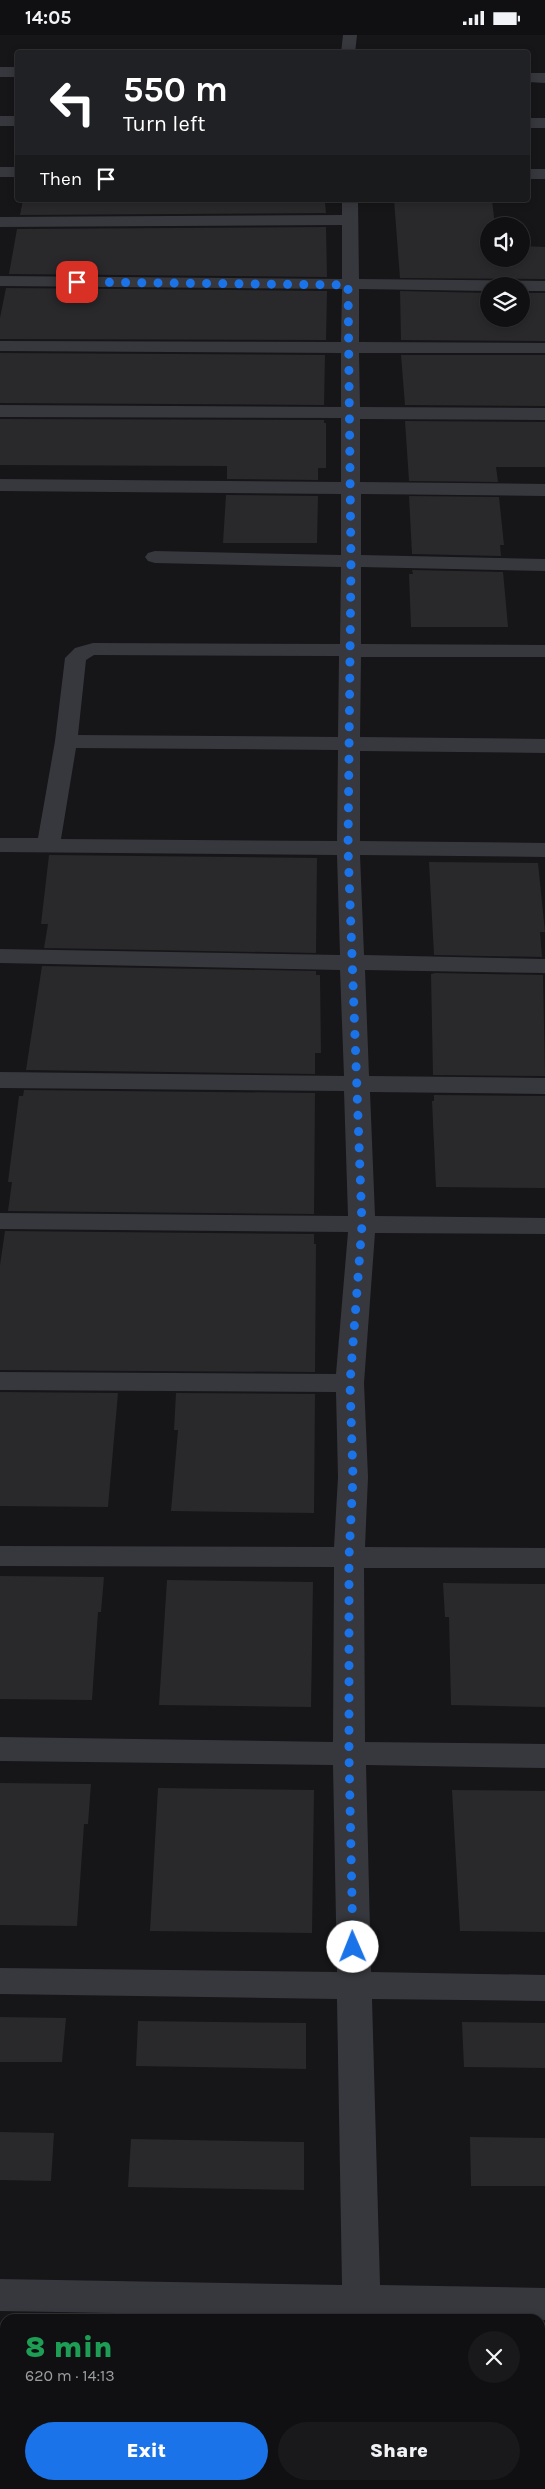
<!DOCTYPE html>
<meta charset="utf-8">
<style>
:root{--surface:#101012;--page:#19191b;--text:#f1f3f6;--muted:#9c9d9f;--line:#303032;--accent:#1a73e8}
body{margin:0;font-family:Karla,sans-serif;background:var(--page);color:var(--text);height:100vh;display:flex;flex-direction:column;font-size:19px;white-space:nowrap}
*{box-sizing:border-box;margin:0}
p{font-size:16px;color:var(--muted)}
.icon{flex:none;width:28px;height:28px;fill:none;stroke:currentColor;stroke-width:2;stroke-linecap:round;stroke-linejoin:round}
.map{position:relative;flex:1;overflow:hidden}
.panel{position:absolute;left:0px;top:2279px;width:545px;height:176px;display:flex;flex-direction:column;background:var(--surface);border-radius:15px 15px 0 0;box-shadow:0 2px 8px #0003,0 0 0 1px var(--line)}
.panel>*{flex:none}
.banner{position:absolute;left:15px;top:15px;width:515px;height:152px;border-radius:5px;box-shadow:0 2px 8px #0003,0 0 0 1px var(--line);background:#202124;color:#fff;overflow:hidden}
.tools{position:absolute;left:480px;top:182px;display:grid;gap:10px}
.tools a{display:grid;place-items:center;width:50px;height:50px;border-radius:50%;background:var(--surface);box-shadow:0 2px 8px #0003,0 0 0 1px var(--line);font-size:25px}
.pin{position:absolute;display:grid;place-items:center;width:42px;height:42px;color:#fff;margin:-21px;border-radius:10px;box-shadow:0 2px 8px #0006}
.me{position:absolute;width:55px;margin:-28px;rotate:359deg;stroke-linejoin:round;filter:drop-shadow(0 0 4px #0008)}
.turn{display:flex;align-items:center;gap:18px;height:105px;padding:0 25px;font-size:22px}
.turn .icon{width:65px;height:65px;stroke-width:2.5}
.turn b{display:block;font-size:35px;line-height:42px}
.then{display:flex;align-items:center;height:48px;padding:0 25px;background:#0003;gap:10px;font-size:19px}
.round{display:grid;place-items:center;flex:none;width:52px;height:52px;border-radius:26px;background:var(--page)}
.headline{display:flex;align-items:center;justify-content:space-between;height:85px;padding:0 25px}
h1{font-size:30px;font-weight:800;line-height:38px;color:#1e9e55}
.primary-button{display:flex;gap:10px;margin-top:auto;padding:10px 25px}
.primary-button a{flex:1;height:58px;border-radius:30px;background:var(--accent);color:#fff;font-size:20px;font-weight:800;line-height:58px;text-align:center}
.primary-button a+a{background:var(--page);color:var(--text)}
.status{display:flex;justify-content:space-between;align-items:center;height:35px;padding:0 25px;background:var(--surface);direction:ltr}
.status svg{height:14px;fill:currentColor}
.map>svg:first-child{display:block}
</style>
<div class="status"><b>14:05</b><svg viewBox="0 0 49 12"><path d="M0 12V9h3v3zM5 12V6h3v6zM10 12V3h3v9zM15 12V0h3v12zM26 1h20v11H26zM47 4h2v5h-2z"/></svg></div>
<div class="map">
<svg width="545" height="2454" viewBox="0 0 545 2454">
<rect width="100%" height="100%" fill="#161618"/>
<g fill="#29292c">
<path d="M23,165L325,168L326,178L20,180Z"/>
<path d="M394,165H492L495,191H489V224H521V211L545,212V244L400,243Z"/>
<path d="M326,192L327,242L9,239L17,194Z"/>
<path d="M6,253L327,256L326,305L0,304V283Z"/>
<path d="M400,256L489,258V284H521V258H545V306L401,305Z"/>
<path d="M0,318L325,320L324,370L0,368Z"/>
<path d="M401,320H545V371L405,370Z"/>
<path d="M0,384L324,385V388H326V433H318V445L227,444V431L0,430Z"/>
<path d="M405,386L545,387V432H496L498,447L409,446Z"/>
<path d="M226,460L318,461L317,508H223Z"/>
<path d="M409,461L499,462L504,510H500L501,521L412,519Z"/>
<path d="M412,535L503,537L508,592H411L409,539H413Z"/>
<path d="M49,820L317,823L316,918L44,913L48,889H41Z"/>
<path d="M429,827L538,828L545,897H540L542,922L434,920Z"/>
<path d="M42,931L316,936V940H320L321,1018H315V1039L26,1035Z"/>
<path d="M435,938L543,940L545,1041L433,1040L431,939Z"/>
<path d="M24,1055L315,1058L314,1179L8,1176L12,1147H8L19,1061H23Z"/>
<path d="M434,1060L545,1061V1153L436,1152L432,1066H434Z"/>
<path d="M5,1196L314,1199V1209H316L315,1337L0,1335V1230Z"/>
<path d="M0,1357L118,1358L108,1472L0,1471Z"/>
<path d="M176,1358L315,1359L314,1478L171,1476L178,1395H174Z"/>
<path d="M0,1541L104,1542L101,1577H98L92,1665L0,1664Z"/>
<path d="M167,1545L313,1547L311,1672L159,1670Z"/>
<path d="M443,1548L545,1549V1672L451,1670L449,1582H445Z"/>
<path d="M0,1748L91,1749L88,1789H84L77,1891L0,1890Z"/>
<path d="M158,1753L314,1755L312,1898L150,1896Z"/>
<path d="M452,1755L545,1756V1897L460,1896Z"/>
<path d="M0,1982L66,1983L62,2027H0Z"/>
<path d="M138,1986L306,1988V2034L136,2031Z"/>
<path d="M462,1987L545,1988V2033L464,2032Z"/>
<path d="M0,2097L54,2098L51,2146L0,2145Z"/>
<path d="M470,2102L545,2103V2151H471Z"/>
<path d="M131,2104L304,2107V2155L128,2152Z"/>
</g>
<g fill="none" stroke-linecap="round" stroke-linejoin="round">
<g fill="#37383d" fill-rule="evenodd">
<path d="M343,0H357L355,18H341Z"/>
<rect x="0" y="32" width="18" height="10"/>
<path d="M528,38H545V48L528,47Z"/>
<rect x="0" y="81" width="18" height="10"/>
<rect x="528" y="83" width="17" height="10"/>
<rect x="0" y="132" width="18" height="10"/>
<rect x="528" y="134" width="17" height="10"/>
<path d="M342,165H358L359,244L545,246V256H521V251H489V256L359,254V307L545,308V318H359L360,372L545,373V385L360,384V447L545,449V461L361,459V520L545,524V536L361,532V609L545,610V622H361L360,702L545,704V718L360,716V806L545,808V822L360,820L364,920L545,924V938L365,935L369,1041L545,1043V1059L370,1057L375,1181L545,1183V1199L375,1198L364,1348L368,1442L365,1512L545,1513V1533H364L365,1707L545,1709V1733L366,1730L371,1937L545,1940V1966L372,1964L380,2250L545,2253V2285L343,2284V2282L0,2276V2244L342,2250L337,1964L0,1959V1933L337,1937L333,1730L0,1726V1702L333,1707L334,1532L0,1531V1511L334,1512L338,1442L336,1357L0,1355V1337L336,1339L348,1197L0,1194V1178L348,1181L344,1056L0,1053V1037L344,1041L340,935L0,928V914L340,920L337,820L0,817V803H38L55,706L65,623L75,613L93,608L340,609L341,532L155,528L148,526L145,522L148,518L155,516L341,520V459L0,456V444L341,447V383L0,382V370L341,372V318L0,316V306L341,307L342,254L0,251V241L342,244V190L0,192V182L342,180ZM94,620L339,621L338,702L78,700L86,625ZM76,713L338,715L337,806L61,804Z"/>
<rect x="340" y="2450" width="40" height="4"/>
</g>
</g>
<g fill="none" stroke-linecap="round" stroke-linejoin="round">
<path stroke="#1a73e8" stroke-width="9" stroke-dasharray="0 16.2" d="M77,247L348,250L351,528L348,813L362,1190L350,1348L353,1442L349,1522V1720L353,1912"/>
</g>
</svg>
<div class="tools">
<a><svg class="icon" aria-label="sound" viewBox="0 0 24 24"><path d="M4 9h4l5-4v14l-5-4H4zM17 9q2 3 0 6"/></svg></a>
<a><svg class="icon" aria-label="layers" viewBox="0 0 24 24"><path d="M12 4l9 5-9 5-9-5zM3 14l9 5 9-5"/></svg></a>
</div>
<div class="pin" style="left:77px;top:247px;background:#d93025"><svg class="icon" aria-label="arrive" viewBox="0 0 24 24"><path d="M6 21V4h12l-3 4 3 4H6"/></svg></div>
<svg class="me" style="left:353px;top:1912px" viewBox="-20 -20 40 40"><circle r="19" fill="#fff"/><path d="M0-13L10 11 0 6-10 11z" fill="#1a73e8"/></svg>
<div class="banner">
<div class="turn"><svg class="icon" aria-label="left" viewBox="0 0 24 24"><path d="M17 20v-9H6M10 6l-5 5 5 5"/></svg><div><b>550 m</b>Turn left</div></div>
<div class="then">Then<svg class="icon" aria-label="arrive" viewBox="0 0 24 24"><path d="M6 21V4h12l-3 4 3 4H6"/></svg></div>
</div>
<section class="panel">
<div class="headline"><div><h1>8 min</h1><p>620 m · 14:13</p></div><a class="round"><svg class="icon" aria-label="close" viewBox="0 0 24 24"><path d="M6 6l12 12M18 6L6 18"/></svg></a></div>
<div class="primary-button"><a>Exit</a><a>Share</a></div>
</section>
</div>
